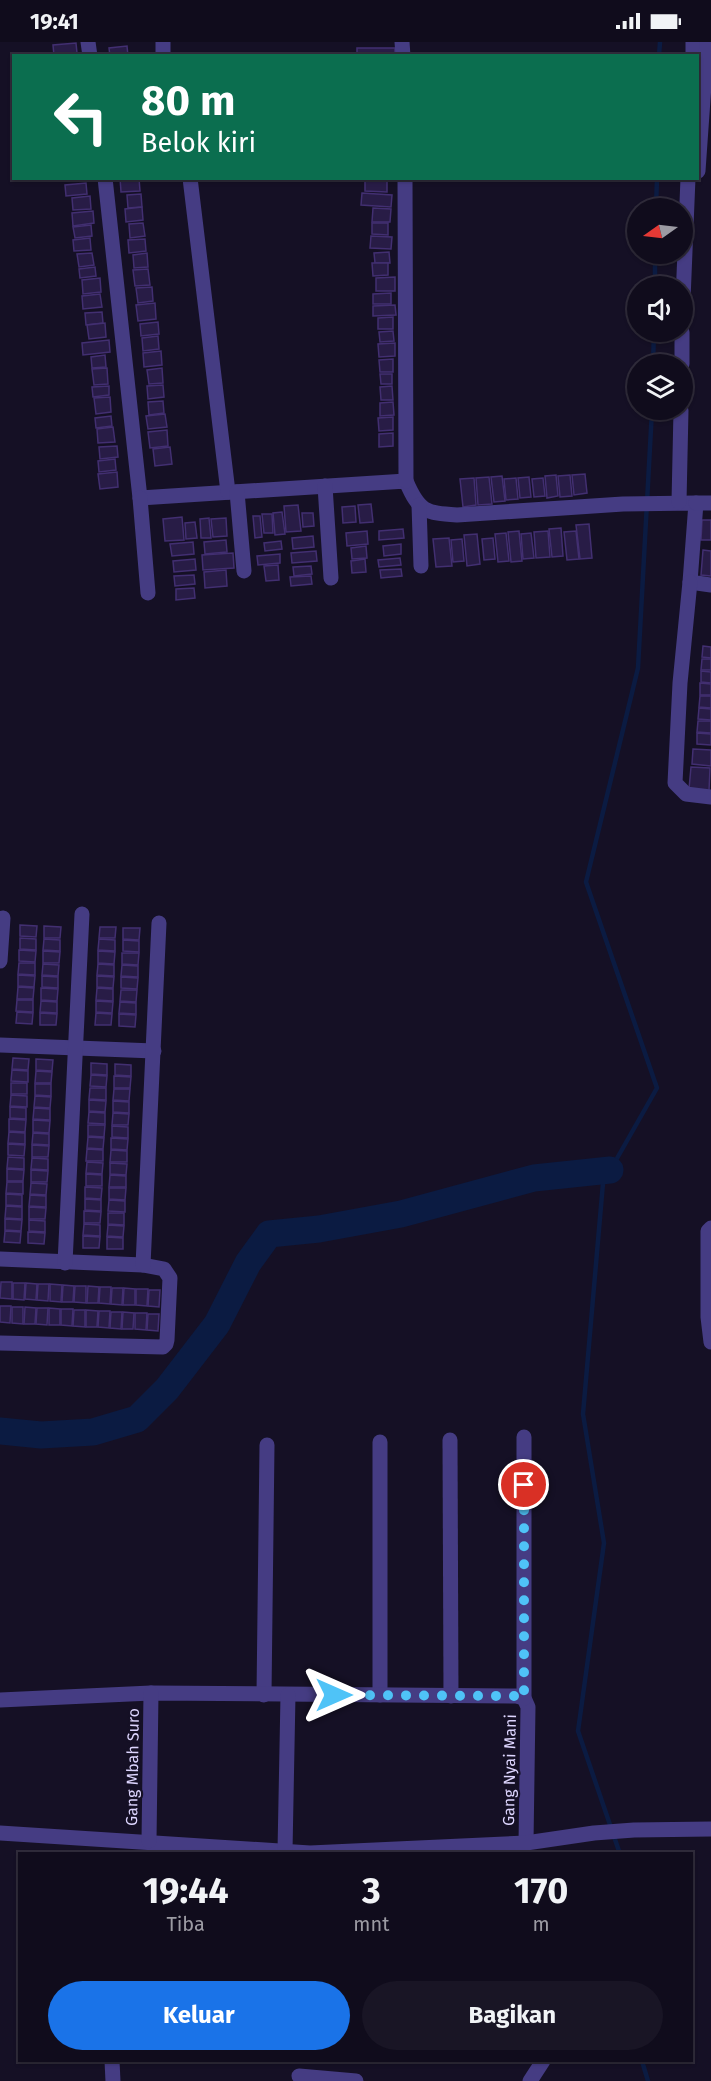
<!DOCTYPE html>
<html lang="id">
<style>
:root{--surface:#100c1c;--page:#191525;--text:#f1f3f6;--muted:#9c9ba3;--line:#302c3b;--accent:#1a73e8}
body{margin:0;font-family:"Fira Sans",sans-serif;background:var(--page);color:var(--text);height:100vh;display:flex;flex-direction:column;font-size:22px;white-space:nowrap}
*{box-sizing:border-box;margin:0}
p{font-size:20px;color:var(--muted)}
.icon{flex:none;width:33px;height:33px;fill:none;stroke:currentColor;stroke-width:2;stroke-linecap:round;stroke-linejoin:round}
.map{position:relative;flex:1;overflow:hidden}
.details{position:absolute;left:18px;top:1810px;width:675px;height:210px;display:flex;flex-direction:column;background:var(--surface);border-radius:0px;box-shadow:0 2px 4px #0004,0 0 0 2px var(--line)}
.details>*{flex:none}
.banner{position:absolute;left:12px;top:12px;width:687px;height:126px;border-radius:0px;box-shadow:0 2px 4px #0004,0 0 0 2px var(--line);background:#0b6e4f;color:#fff;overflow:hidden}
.needle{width:39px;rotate:256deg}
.buttons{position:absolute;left:627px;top:156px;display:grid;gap:12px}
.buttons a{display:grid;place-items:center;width:66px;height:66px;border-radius:50%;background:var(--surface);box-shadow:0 2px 4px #0004,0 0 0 2px var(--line);font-size:30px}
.pin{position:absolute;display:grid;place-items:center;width:51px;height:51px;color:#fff;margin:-26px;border:3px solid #fff;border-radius:50%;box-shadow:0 2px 6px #0007}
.me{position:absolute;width:66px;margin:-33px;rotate:90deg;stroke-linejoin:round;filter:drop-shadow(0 0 4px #0008)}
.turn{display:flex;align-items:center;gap:21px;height:126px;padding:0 30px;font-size:27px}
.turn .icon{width:78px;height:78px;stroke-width:2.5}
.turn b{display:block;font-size:42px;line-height:51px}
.eta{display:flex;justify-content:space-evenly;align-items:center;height:102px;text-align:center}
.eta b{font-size:36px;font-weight:700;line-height:42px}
.cta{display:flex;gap:12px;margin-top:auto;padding:12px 30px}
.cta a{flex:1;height:69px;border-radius:36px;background:var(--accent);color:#fff;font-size:24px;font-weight:700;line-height:69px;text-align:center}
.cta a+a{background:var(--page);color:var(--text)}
.status{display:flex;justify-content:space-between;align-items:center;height:42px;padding:0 30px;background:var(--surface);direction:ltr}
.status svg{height:16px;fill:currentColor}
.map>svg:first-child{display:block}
</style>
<div class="status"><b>19:41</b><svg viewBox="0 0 49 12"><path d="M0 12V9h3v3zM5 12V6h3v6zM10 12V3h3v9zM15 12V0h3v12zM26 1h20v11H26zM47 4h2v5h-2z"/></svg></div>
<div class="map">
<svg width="711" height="2039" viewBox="0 0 711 2039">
<rect width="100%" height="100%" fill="#151025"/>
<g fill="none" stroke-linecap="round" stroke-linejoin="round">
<g stroke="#0b1b42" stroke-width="4.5">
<path d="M659,14L660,0"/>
<path d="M656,166L657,136"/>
<path d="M655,244V212"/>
<path d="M653,322L654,290"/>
<path d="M620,1812L578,1689L604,1501L583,1372L603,1141L657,1046L586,840L638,626L652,368"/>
<path d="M642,2019L648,2039"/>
</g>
<path stroke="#0b1b42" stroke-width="27" d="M0,1389L41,1393L93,1390L137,1377L167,1347L217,1282L248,1221L269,1192L319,1187L401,1172L534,1136L610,1128"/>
</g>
<g fill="#281c46" stroke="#422f71" stroke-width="1.5">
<path d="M76,1L77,11L54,14L53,3Z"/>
<path d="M127,4L128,14H110L109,6Z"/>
<rect x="357" y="6" width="38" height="8"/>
<path d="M120,136H139L140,149L121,150Z"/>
<path d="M365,138L387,139V150L365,149Z"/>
<path d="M86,141L87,152L66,154L65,143Z"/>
<path d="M362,151L392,153L391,165L361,163Z"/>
<path d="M141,152L142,165L128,166L127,153Z"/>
<path d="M90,154L91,167L73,168L72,156Z"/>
<path d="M142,165L143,178L126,180L125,167Z"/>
<path d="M373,166L391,167L390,180H372Z"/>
<path d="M93,169L94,181L73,184L72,171Z"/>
<path d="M143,181L145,194L130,196L129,182Z"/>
<path d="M372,181H388V193L372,192Z"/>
<path d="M91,183L92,194L75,196L73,185Z"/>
<path d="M371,194L392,195L391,207L370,206Z"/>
<path d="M90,196L91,208L74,209L73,198Z"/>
<path d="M145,197L146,209L129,211L128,198Z"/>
<path d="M389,210L390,221H375L374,211Z"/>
<path d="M92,211L94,223L79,225L77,212Z"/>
<path d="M147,211L148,225L134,226L133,213Z"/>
<path d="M372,221H388V233L373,234Z"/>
<path d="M95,225L96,234L80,236L79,227Z"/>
<path d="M148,227L150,243L135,244L133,228Z"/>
<path d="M395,235V249H376V236Z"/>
<path d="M100,236L101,250L83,252L82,238Z"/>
<path d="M152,245L153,259L138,261L136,246Z"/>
<path d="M391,251V262H373V252Z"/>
<path d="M100,252L102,265L83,267L82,254Z"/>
<path d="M155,261L156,277L138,279L136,263Z"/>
<path d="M395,263L396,273L373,274V264Z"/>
<path d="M102,270L103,281L86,283L85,271Z"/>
<path d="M393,275V287H378V276Z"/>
<path d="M158,280L159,292L141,294L140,282Z"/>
<path d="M105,281L106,295L89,297L87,283Z"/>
<path d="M393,289L394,299L380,300L379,290Z"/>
<path d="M158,294L159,307L143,309L142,296Z"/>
<path d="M109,298L110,310L83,313L82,301Z"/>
<path d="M395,301V314L379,315L378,302Z"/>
<path d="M161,309L162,323L144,325L143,311Z"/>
<path d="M105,313L106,325L92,326L91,315Z"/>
<path d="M393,317V330H380L379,318Z"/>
<path d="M107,326L108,342L94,343L92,327Z"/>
<path d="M162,326L163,341L149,342L147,328Z"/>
<path d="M380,332H392V342H381Z"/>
<path d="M163,343L164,355L148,357L147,344Z"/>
<path d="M109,344V353L93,355L92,345Z"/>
<path d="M392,344L393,358H381L380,345Z"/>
<path d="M110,355L111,370L96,372L94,356Z"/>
<path d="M163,359L164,371L149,373L148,360Z"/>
<path d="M393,360L394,373L380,374V361Z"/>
<path d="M165,372L167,385L148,387L146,374Z"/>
<path d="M111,374L112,384L96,386L95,376Z"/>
<path d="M393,375V388L379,389L378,376Z"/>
<path d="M113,385L115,400L98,401L97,387Z"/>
<path d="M167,388L168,404L150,406L148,390Z"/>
<path d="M393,391V404L379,405V392Z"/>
<path d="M117,404L118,415L100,417L99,405Z"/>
<path d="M170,405L172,422L155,424L153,407Z"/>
<path d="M115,417L116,428L99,430L98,419Z"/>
<path d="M117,430L118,445L100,447L98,432Z"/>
<path d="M585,432L587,451L574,453L572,433Z"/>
<path d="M556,433L558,454L547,456L545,434Z"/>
<path d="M570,433L572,454L560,455L558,434Z"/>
<path d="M502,434L505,459L494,460L491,435Z"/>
<path d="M489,435L492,462L478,463L476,436Z"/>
<path d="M529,435L531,455L520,456L518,436Z"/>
<path d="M474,436L476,463L463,465L460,437Z"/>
<path d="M516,436L518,457L506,458L504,437Z"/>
<path d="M543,436L545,454L534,455L532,437Z"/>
<path d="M371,462L373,480L360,481L358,463Z"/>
<path d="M298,463L301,489L286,490L284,464Z"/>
<path d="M355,464L356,480L343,481L342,465Z"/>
<path d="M282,470L285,492L275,493L273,471Z"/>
<path d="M302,471H313L314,484L303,485Z"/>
<path d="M262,472H272L273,491H264Z"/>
<path d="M253,474H260L262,495L255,496Z"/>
<path d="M182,475L184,498L165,499L163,477Z"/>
<path d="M209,476L211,496H201L200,477Z"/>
<path d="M226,476L227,494L213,495L211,477Z"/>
<path d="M702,478H711V498H701Z"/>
<path d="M195,480L197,496L186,497L185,481Z"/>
<path d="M589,482L592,516L580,517L576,483Z"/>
<path d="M561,486L563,514L552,515L549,487Z"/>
<path d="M403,487L404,496L379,498V489Z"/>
<path d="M367,489L368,502L347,504L346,491Z"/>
<path d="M519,489L522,519L511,520L508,490Z"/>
<path d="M548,489L550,515L536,516L534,490Z"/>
<path d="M576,489L579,517L567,518L564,490Z"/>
<path d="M506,491L509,519L498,520L495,492Z"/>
<path d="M531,491L534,516L523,517L521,492Z"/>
<path d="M477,492L480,522L467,524L464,493Z"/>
<path d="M313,494L314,505L293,507L292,496Z"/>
<path d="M449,496L452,524L436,525L433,497Z"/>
<path d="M493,496L495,517L484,518L482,497Z"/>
<path d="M462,497L464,519L453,520L451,498Z"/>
<path d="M226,498L227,510L205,512L204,500Z"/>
<path d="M281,499L282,507L265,509L264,501Z"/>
<path d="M193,500L194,512L172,514L170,502Z"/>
<path d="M401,502V512L384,514L383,504Z"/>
<path d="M366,504L367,516L352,517L351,506Z"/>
<path d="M703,508L711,509V534L701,533Z"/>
<path d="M316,509L317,519L292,521L291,511Z"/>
<path d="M233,511L234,526L203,528L202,513Z"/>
<path d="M280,512V521L258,523L257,514Z"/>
<path d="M400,516L401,523L379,525L378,518Z"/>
<path d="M195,517L196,528L174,530L173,519Z"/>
<path d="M365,517L366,530L352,531L351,519Z"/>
<path d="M278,523L279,538L266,539L264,524Z"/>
<path d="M311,524L312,532L294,534L293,525Z"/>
<path d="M401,527L402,534L381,536L380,528Z"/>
<path d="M226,528L227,544L205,546L204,530Z"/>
<path d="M194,533L195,542L175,544L174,534Z"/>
<path d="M311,534L312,542L291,544L290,535Z"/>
<path d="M194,546L195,556L176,558V547Z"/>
<path d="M703,604L711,605V616L702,615Z"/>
<path d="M702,617H711V628H701Z"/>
<path d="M701,629L711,630V641L701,640Z"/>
<path d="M700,641L711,642V653H700Z"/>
<path d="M700,654H711V666L699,665Z"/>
<path d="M699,666L711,667V678L698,677Z"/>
<path d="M698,679H711V691L697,690Z"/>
<path d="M697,691L711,692V703L697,702Z"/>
<path d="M693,707L711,708V724L692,722Z"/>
<path d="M691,725L710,726L709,749L689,747Z"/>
<path d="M20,883L37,884L36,895L20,894Z"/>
<path d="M44,884L61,885L60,896H44Z"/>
<path d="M100,885H116L115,896H99Z"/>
<path d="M123,886H140L139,898L123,897Z"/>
<path d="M20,896L36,897V908L20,907Z"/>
<path d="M44,897L60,898V909L43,908Z"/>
<path d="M99,897L115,898V909L98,908Z"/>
<path d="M123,898L139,899V910L123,909Z"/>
<path d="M19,908L36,909L35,920L19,919Z"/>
<path d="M43,909L60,910L59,921H43Z"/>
<path d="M98,909L115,910L114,922L98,921Z"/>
<path d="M122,911H139L138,923L122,922Z"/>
<path d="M19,921H35V933L18,932Z"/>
<path d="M43,922L59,923L58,934L42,933Z"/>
<path d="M98,922L114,923V934L97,933Z"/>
<path d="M122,923L138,924V935L121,934Z"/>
<path d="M18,933L35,934L34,945L18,944Z"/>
<path d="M42,934L58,935V946L42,945Z"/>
<path d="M97,934L114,935L113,946L97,945Z"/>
<path d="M121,935L138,936L137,947L121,946Z"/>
<path d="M18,945L34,946L33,957H17Z"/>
<path d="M41,946L58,947L57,959L41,958Z"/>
<path d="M97,946L113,947V959L96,958Z"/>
<path d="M121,948H137L136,960L120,959Z"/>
<path d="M17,958H33V970L16,969Z"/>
<path d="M41,959L57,960V971L40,970Z"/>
<path d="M96,959L113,960L112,971L96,970Z"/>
<path d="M120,960L136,961V972L119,971Z"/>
<path d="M17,970L33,971L32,982L16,981Z"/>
<path d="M40,971L57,972L56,983H40Z"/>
<path d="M96,971L112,972L111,983H95Z"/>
<path d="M119,972L136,973L135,985L119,984Z"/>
<path d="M13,1016L29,1017L28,1028L12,1027Z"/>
<path d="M36,1017L53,1018L52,1029L36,1028Z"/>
<path d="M91,1021L107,1022V1033L91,1032Z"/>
<path d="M115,1022L131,1023V1034L115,1033Z"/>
<path d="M12,1028L28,1029V1040L11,1039Z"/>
<path d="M36,1029L52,1030L51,1041H35Z"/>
<path d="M91,1033L107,1034L106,1045L90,1044Z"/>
<path d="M114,1034L131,1035L130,1046H114Z"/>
<rect x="11" y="1041" width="16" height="11"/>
<path d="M35,1042H51V1054L35,1053Z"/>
<path d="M90,1046H106V1058L89,1057Z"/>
<path d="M114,1047H130L129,1059L113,1058Z"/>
<path d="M11,1053L27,1054V1065L10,1064Z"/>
<path d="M35,1054L51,1055L50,1066L34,1065Z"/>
<path d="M89,1058L106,1059L105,1070L89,1069Z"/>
<path d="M113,1059L129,1060V1071L113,1070Z"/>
<path d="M10,1065L26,1066V1077L10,1076Z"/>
<path d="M34,1066L50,1067V1078L33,1077Z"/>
<path d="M89,1070L105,1071V1082L88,1081Z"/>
<path d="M113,1071L129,1072L128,1083H112Z"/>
<path d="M9,1077L26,1078L25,1090L9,1089Z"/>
<path d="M33,1078L50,1079L49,1091L33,1090Z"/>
<path d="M88,1083H105L104,1095L88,1094Z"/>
<path d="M112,1084L128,1085V1096L112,1095Z"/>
<path d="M9,1090L25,1091V1102L8,1101Z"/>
<path d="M33,1091L49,1092V1103L32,1102Z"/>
<path d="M88,1095L104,1096L103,1107L87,1106Z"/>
<path d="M111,1096L128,1097L127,1108L111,1107Z"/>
<path d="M8,1102L25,1103L24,1114L8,1113Z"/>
<path d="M32,1103L49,1104L48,1115H32Z"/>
<path d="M87,1107L103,1108V1119H86Z"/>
<path d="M111,1108L127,1109V1120H110Z"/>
<path d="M8,1115L24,1116V1127L7,1126Z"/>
<path d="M32,1116L48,1117V1128L31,1127Z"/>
<path d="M87,1120L103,1121L102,1132L86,1131Z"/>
<path d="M110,1121L127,1122L126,1133L110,1132Z"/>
<path d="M7,1127L24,1128L23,1139H7Z"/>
<path d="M31,1128L48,1129L47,1140H31Z"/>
<path d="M86,1132L102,1133V1144H86Z"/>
<path d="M110,1133L126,1134V1145H109Z"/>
<path d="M7,1140H23V1152L6,1151Z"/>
<path d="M31,1141L47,1142L46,1153L30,1152Z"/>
<path d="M85,1145L102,1146L101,1157L85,1156Z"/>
<path d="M109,1146H126L125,1158L109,1157Z"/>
<path d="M6,1152L22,1153V1164L6,1163Z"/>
<path d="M30,1153L46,1154V1165L29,1164Z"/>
<path d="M85,1157L101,1158V1169L85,1168Z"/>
<path d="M109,1158L125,1159V1170L108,1169Z"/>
<path d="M6,1164L22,1165V1177L5,1176Z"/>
<path d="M29,1165L46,1166L45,1177H29Z"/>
<path d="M84,1169L101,1170L100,1181H84Z"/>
<path d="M108,1171H124V1183L108,1182Z"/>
<path d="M5,1177L22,1178L21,1189L5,1188Z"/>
<path d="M29,1178L45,1179V1190L29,1189Z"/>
<path d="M84,1182L100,1183V1194L83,1193Z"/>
<path d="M108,1183L124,1184L123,1195L107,1194Z"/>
<path d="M5,1189L21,1190L20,1201L4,1200Z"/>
<path d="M28,1190L45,1191L44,1202L28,1201Z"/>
<path d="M83,1194L100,1195L99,1206H83Z"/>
<path d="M107,1195L123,1196V1207H107Z"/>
<path d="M1,1240H12V1257L0,1256Z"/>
<path d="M13,1241H25L24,1258L13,1257Z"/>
<path d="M26,1241L37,1242L36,1258L25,1257Z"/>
<path d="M38,1242H49L48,1259L37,1258Z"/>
<path d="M50,1242L62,1243L61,1260L50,1259Z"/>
<path d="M63,1243L74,1244L73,1260H62Z"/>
<path d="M75,1244H86V1261L74,1260Z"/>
<path d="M88,1244L99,1245L98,1261H87Z"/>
<path d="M100,1245H111L110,1262L99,1261Z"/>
<path d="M112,1246H123L122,1263L111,1262Z"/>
<path d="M124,1246L135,1247V1263H123Z"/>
<path d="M136,1247H148L147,1264L136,1263Z"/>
<path d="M149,1248H160L159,1265L148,1264Z"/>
<path d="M0,1264H11L10,1281L0,1280Z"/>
<path d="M12,1265H23V1282L12,1281Z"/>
<path d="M25,1265L36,1266L35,1282H24Z"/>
<path d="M37,1266H48L47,1283L36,1282Z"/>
<path d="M49,1266L60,1267V1283H49Z"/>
<path d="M61,1267H73L72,1284L61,1283Z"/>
<path d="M74,1268H85V1285L73,1284Z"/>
<path d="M86,1268L98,1269L97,1285H86Z"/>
<path d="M99,1269H110L109,1286L98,1285Z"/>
<path d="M111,1270H122L121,1287L110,1286Z"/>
<path d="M123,1270L134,1271L133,1287H122Z"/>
<path d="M135,1271H147L146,1288L135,1287Z"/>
<path d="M148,1272H159L158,1289L147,1288Z"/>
</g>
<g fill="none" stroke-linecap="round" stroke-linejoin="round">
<g stroke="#453c83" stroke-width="15">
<path d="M88,0L90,14"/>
<path d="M163,0V14"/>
<path d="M402,0L403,14"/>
<path d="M693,14V0"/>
<path d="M698,129L707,0"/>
<path d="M105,136L140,456L406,439C419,470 426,471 457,473L623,462L696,461L690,540L711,543"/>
<path d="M190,136L228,450"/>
<path d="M405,136L406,439"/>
<path d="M682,282L688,136"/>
<path d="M682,322V290"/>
<path d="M325,444L331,536"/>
<path d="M237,450L244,529"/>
<path d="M140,456L148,551"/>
<path d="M679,460L681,368"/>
<path d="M696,461H711"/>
<path d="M419,463L421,524"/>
<path d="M690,540L680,641L675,741L686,752L711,755"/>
<path d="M0,919L3,876"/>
<path d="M0,1003L154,1009"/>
<path d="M711,1186L708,1189V1275L711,1300"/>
<path d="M0,1217L143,1223L164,1227L170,1236L167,1298L166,1302L163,1305L0,1301"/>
<path d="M65,1221L82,872"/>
<path d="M143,1223L159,881"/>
<path d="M524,1395V1656L528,1665L526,1801"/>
<path d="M450,1398L451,1654"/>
<path d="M264,1653L267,1403"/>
<path d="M380,1653V1400"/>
<path d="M0,1658L151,1651L516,1654L524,1656"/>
<path d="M0,1791L310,1811L526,1801L594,1791L634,1788L711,1787"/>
<path d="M149,1799L151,1651"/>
<path d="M285,1809L288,1653"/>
<path d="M112,2019L113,2039"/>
<path d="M299,2034L356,2039"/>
<path d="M530,2039L543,2019"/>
</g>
</g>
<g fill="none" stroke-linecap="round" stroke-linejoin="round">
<path stroke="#4fc3f7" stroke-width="10" stroke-dasharray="0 18" d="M334,1653L516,1654L524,1656V1443"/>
</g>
<g text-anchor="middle" stroke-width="4.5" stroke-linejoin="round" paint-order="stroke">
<g font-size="16" fill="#ddd5fe" stroke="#151025">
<text transform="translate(132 1725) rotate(-89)" y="6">Gang Mbah Suro</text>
<text transform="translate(509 1728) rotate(-89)" y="6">Gang Nyai Mani</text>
</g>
</g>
</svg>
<div class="buttons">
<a><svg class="needle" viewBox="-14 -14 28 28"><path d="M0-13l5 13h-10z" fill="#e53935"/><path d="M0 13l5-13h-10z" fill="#9c9ba3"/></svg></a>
<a><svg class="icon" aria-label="sound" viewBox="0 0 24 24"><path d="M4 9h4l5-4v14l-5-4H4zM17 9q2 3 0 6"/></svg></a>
<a><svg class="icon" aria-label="layers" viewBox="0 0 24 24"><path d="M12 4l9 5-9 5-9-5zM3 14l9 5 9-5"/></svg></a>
</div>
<div class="pin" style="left:524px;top:1443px;background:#d93025"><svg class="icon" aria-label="arrive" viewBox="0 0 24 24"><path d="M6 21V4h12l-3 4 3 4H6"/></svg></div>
<svg class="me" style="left:334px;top:1653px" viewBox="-20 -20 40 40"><path d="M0-17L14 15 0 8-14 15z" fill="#4fc3f7" stroke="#fff" stroke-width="4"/></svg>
<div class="banner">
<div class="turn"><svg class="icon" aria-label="left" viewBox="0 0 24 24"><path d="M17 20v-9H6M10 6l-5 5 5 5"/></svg><div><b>80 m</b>Belok kiri</div></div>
</div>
<section class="details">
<div class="eta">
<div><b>19:44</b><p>Tiba</p></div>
<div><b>3</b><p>mnt</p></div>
<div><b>170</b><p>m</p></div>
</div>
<div class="cta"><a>Keluar</a><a>Bagikan</a></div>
</section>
</div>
